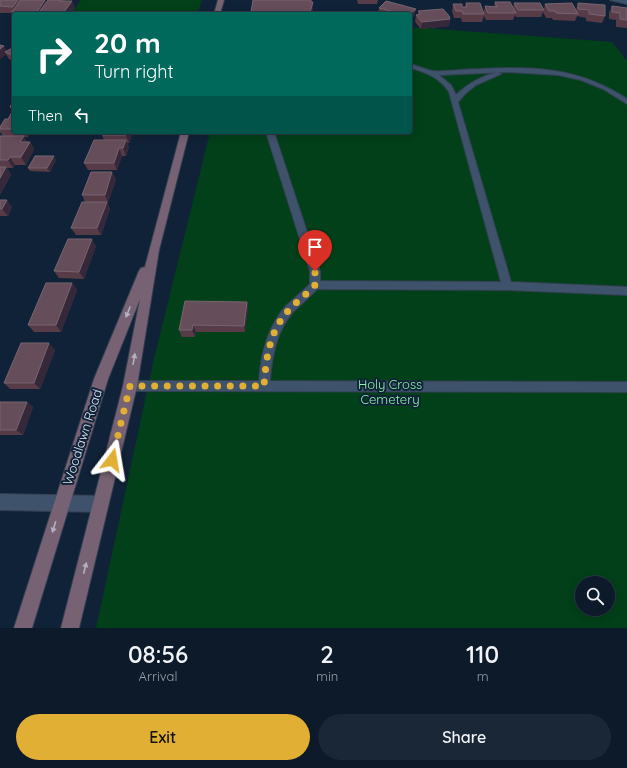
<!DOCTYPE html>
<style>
:root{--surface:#0c1a2a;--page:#1a2736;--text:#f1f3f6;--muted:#9aa1a8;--line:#2c3847;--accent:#e1af34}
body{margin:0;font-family:Quicksand,sans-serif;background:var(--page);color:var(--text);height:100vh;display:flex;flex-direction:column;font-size:15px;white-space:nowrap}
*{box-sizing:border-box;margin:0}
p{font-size:13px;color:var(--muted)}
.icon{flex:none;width:22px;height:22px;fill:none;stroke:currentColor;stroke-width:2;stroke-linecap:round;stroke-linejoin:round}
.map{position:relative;height:628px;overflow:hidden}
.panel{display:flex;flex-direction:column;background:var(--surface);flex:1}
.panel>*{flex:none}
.hud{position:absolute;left:12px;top:12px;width:400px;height:122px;border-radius:4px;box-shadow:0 2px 10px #0003,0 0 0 1px var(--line);background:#00695c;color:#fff;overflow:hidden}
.fabs{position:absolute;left:575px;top:576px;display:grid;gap:8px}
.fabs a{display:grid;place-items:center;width:40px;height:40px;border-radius:50%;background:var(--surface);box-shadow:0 2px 10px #0003,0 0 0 1px var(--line);font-size:20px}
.pin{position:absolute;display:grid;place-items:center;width:34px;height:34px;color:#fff;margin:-41px -17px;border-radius:50% 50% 50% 0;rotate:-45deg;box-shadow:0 0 4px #0007}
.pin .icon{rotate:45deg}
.me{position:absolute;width:44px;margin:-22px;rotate:14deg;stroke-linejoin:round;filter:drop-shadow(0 0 3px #0008)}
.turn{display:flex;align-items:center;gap:14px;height:84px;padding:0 16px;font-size:18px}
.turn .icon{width:52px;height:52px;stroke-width:2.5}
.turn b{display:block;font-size:28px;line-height:34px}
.then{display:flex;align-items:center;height:38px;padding:0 16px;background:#0003;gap:8px;font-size:15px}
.eta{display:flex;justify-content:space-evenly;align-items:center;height:68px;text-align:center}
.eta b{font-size:24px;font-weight:600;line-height:28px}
.primary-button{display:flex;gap:8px;margin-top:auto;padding:8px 16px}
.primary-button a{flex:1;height:46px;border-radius:24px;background:var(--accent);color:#111;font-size:16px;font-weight:600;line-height:46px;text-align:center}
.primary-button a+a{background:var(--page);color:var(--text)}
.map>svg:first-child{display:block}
</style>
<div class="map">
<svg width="627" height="628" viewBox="0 0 627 628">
<rect width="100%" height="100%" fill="#102238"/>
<g fill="#024019" fill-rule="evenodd">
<path d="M81,0H202L197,14H71Z"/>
<path d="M410,27L612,42L627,61V628H96L153,363L210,132H410ZM582,583H608V609H582Z"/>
</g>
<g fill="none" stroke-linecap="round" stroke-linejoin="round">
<defs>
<path id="lane" d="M410,64C417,66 426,70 433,71C448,72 465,69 480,69C535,66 580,68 627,99V104L603,89L581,80L558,75L507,72L439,75L451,85L456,95C468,83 482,76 498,72L501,74L476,85L466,93L458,102L511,282L627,287V295L507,290L317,289C310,297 301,304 293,312C276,332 272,356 270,381L627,382V392L130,391L126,390L124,386L126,382L130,381H259C261,354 267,328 285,307C293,299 302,292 310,284V271L266,132H274L320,271V281L501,282L449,92C440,78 426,72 410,68Z"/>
<g id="street">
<path d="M610,0H627V4Z"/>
<path d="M0,494L101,496L106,499L109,504L106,509L101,512L0,510Z"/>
</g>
<g id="secondary">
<path d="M218,0H224L220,14H214Z"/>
<path d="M181,132H189L159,250L137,386L79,628H61L123,386L140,299L108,379L32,628H14L94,379L139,271L141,268L145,267Z"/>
</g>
</defs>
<use href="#lane" stroke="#343f52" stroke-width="2"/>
<use href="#street" stroke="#343f52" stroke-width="2"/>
<use href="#secondary" stroke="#343f52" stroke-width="2"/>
<use href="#lane" fill="#3e526b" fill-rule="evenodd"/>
<use href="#street" fill="#3e526b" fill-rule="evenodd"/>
<use href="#secondary" fill="#766272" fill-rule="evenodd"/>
</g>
<g fill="#573b46">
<path d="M0,0H45L46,3L48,0H64L75,8L71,14H14V16L13,13H0Z"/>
<path d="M357,0H378L377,4H358Z"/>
<path d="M311,2L313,13L312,14H251V12Z"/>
<path d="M495,2L513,8L514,3L544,9L545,4L576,10L578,3L605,16L602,23L586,21V18L577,16L575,21L553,20L552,18H546L543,12L541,17H516L515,15L513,20H486L484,16L482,22H462L461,18H454L452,11L453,4L462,7H465L466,3L484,12L485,6H494Z"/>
<path d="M612,6L627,8V28L616,27V20L609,19V13Z"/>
<path d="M379,8L416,9L414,16L410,14H378Z"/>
<path d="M418,11L450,17L449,26L421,29L415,22L416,15H418Z"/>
<path d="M0,45L7,51L14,47V62L9,59Z"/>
<path d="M14,100V132H36L35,135H29L28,137H24L27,142H30L34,149L26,165H15L13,168H7L11,175L0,195V136H3L0,132V127L8,119L13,112L10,107Z"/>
<path d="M100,132H133L129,143H127L129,147L126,156H122L117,170H88L84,163L104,140L102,135V134H101Z"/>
<path d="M56,160L50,172L30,171L28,168Z"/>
<path d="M112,172L116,180L108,202H107L110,209L101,235H76L71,228L85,202L82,195Z"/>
<path d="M0,200L12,207L8,216H0Z"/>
<path d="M96,246L84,279L59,278L54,271Z"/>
<path d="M72,283L77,290L61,332H34L28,325Z"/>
<path d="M247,302L248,308L245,332H196L195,337H182L179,330Z"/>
<path d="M55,350L40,389H10L4,383Z"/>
<path d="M0,402H27L33,407L23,435H0Z"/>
</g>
<g fill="#352939">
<path d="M18,0H25L16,12L13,7Z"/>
<path d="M45,0L48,7L39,12L40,14H37V12Z"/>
<path d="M72,1L75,8L71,14H47Z"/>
<path d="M313,2V13L312,14H310Z"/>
<path d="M416,9L414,16L410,20V14Z"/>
<path d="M450,17L449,26L421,29L422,22Z"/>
<path d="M4,46L8,53L5,52L6,55L0,59V49Z"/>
<path d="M25,132H28L29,135L28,137Z"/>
<path d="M127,132H133L129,143L126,135Z"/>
<path d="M24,136L28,144L20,142Z"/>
<path d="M126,140L129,147L126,156L123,148Z"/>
<path d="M30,142L34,149L26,165L21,157Z"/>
<path d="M119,148L122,156L117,170L114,163Z"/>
<path d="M54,156L56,160L50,172L47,168Z"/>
<path d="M10,157L15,165L13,168L8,160Z"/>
<path d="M6,167L11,175L0,195V178Z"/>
<path d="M112,172L116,180L108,202L105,195Z"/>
<path d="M7,200L12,207L8,216L2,209Z"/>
<path d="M107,202L110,209L101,235L97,228Z"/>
<path d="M92,239L96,246L84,279L79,272Z"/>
<path d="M72,283L77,290L61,332L56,325Z"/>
<path d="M247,302L248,308L245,332L244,326Z"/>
<path d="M193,325L196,332L195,337L192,330Z"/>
<path d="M49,343L55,350L40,389L34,383Z"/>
<path d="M27,402L33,407L23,435L16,430Z"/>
</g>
<g fill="#654d59" stroke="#776571">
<path d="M0,0H18L13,7L0,6Z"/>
<path d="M20,0H45L37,12H12Z"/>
<path d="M48,0H61L60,1H72L64,12L44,14L43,12H39Z"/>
<path d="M253,0H311V2H313L310,12H251Z"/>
<path d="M386,1L416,9L410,14H401L379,8Z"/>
<path d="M495,2H510L516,13H488L485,6L497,7Z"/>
<path d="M466,3H480L484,14H463L462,11H456L453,4H462V7H467Z"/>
<path d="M514,3H540L544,10H518Z"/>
<path d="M572,3L578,14L556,13L555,11H549L545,4Z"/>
<path d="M578,3L605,5V16L589,14V10L578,9Z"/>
<path d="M612,6L627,8V20L620,19V13L612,12Z"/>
<path d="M443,9L450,17H449L450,19L422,22L416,15L421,14L418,11Z"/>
<path d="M0,45L4,46L0,49Z"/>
<path d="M14,47V56L5,52Z"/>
<path d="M14,100V107H10Z"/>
<path d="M12,112H14V129H0V127L5,119H8Z"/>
<path d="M103,132H127L126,135H102Z"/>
<path d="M0,136H24L20,142H30L21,157H10L8,160H0Z"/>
<path d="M94,140H126L123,148H119L114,163H84Z"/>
<path d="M35,156H54L47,168H28Z"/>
<path d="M0,167H6L0,178Z"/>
<path d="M91,172H112L105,195H82Z"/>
<path d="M0,200H7L2,209H0Z"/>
<path d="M82,202H107L97,228H71Z"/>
<path d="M68,239H92L79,272L54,271Z"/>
<path d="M46,283H72L56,325H28Z"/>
<path d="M185,301L247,302L244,326L193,325L192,330H179Z"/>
<path d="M21,343H49L34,383H4Z"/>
<path d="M0,402H27L16,430H0Z"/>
</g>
<defs><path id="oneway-solid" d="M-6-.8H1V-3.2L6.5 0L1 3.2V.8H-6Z"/></defs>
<g fill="#b2b1c1">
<use href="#oneway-solid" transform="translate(128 312) rotate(112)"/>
<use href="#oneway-solid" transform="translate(134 359) rotate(-80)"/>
<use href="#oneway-solid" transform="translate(54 527) rotate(107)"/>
<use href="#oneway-solid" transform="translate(85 568) rotate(-76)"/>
</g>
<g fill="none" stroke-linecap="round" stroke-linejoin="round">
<path stroke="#e1af34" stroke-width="7" stroke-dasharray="0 12.6" d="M112,460L130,386H264C266,359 269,332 288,311C296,302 306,295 315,285V271"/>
</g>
<g text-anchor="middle" stroke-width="4" stroke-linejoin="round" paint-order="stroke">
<g font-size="13" fill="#8df4a3" stroke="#102238">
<text x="390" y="389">Holy Cross<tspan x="390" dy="15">Cemetery</tspan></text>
</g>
<g font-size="13" fill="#dae6f5" stroke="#102238">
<text transform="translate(82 437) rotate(-72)" y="5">Woodlawn Road</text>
</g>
</g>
</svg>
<div class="fabs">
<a><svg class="icon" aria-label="search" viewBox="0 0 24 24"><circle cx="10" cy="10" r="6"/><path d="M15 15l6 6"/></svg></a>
</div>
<div class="pin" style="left:315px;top:271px;background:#d93025"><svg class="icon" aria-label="arrive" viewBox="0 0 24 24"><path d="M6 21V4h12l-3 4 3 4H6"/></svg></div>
<svg class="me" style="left:112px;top:460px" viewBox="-20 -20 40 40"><path d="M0-17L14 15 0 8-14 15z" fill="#e1af34" stroke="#fff" stroke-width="4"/></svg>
<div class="hud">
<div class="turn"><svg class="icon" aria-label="right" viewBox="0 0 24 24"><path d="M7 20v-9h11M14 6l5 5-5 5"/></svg><div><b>20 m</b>Turn right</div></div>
<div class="then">Then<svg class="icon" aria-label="left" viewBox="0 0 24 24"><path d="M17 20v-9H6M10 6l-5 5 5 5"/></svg></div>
</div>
</div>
<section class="panel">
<div class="eta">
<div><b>08:56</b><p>Arrival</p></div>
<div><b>2</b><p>min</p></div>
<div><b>110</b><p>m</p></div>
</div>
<div class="primary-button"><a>Exit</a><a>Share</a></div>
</section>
